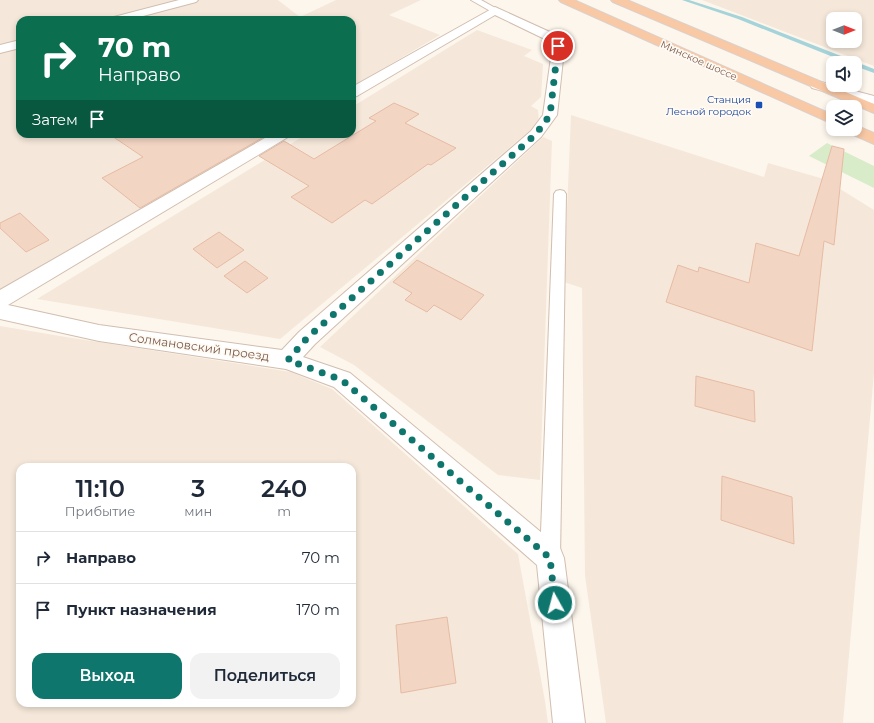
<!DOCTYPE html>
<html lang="ru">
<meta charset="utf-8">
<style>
:root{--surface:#fff;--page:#f2f2f3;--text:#1f2937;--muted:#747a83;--line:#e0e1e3;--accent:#0f766e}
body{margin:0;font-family:Montserrat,sans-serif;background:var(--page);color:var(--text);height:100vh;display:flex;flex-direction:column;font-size:15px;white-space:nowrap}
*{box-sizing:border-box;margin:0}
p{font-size:13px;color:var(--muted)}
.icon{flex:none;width:22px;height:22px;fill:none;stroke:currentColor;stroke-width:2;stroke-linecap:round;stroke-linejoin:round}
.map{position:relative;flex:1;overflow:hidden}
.details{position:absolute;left:16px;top:463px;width:340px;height:244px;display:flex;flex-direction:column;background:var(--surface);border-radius:12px;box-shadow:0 2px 6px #0003}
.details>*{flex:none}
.top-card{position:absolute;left:16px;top:16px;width:340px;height:122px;border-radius:12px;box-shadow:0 2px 6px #0003;background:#0b6e4f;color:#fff;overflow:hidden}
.needle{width:26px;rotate:90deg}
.tools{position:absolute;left:826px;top:12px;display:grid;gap:8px}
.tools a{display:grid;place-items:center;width:36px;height:36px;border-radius:8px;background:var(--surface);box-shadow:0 2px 6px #0003;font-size:20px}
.pin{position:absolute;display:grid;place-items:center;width:34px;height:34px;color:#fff;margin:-17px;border:2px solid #fff;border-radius:50%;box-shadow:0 1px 4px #0007}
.me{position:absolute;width:44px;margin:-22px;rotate:353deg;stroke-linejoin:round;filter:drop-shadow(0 0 3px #0008)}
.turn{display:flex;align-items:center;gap:14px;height:84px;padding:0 16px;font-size:18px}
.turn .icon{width:52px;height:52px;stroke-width:2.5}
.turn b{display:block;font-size:28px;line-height:34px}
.then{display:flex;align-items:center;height:38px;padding:0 16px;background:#0003;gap:8px;font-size:15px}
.eta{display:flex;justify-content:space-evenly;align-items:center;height:68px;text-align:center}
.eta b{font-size:24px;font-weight:600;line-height:28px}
.action{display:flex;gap:8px;margin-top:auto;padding:8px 16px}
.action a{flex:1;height:46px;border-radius:12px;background:var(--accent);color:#fff;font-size:16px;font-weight:600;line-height:46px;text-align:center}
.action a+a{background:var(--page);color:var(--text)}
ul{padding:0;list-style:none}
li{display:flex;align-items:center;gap:12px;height:52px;padding:0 16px;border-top:1px solid var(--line)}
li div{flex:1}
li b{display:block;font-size:15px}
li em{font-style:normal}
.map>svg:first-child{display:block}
</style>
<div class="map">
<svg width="874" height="723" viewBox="0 0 874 723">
<rect width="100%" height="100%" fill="#fdf6ec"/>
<g fill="#f5e8da" fill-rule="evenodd">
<path d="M0,0H278L300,17L336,0H421L389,15L440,35L352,87V20H20V134H272L0,294Z"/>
<path d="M702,0H874V66ZM833,19H855V41H833Z"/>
<path d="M477,30L532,50L524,56L543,64L541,97L531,106L538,110L539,123L280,339L37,299L307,134H352V107Z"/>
<path d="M571,115L764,177L768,163L824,179L874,210V373L843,723H606L585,576L582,288L564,282Z"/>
<path d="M543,137L552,141L540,480L498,475L354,365L320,347Z"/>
<path d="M0,326L66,337L291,372L332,389L518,554L545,701L548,723H0ZM20,467H352V703H20Z"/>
</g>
<path fill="#d8ecc9" d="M827,143L874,166V188L809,156Z"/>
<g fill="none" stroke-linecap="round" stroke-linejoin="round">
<path fill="#a5d3da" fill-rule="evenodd" d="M682,0H689L742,17L874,69V73L855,66V63H848L738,19Z"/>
</g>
<g fill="#f3d5c3" stroke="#e6bba3">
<path d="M394,103L419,114L405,123L456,148L431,165L428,164L372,204L365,200L332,223L291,197L309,186L259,156L284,141L314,159L376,121L369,118Z"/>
<path d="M109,134H269L140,208L102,178L143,157Z"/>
<path d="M832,146L844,149L834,245L824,241L812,351L666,302L678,265L698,272L699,267L749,283L756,243L799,256Z"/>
<path d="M20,213L49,240L26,252L0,228V223Z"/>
<path d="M219,232L244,250L217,268L193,249Z"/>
<path d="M417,260L484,295L461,320L434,305L427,312L405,300L412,293L393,282Z"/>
<path d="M245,261L268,278L247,293L224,276Z"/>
<path d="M696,376L754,391L755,422L695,406Z"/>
<path d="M722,476L792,497L794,544L721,520Z"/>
<path d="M447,617L456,683L401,693L396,625Z"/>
</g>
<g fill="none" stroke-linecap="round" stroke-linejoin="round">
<defs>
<g id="service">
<path d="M471,0H481L499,10L498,12H492Z"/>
<path d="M560,190L564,191L566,194L560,558L557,565L550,568L543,565L540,558L554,194L556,191Z"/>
</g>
<g id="minor">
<path d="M179,0H198L196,2L128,20H108L110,18Z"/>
<path d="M495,7L563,38L565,41L557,115L541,137L315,344L303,357L350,373L560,548L564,558L585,723H553L537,565L334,387L286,369L99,341L0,319V290L272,134H291L288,137L8,305L99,325L282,350L299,332L531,131L543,115L553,43L495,15L357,96L352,97V87Z"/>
<path d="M20,40V48L0,53V45Z"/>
</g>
<path id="tertiary" d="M817,81L874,96V104L812,88L810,85L812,82Z"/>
<g id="trunk">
<path d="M559,0H574L833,115V124L561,2Z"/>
<path d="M611,0H627L874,104V113L613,2Z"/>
<path d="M855,125L874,133V144L847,132L844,129H855Z"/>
</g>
</defs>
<use href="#service" stroke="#d1beb0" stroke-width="2"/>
<use href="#minor" stroke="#d1beb0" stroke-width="2"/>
<use href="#tertiary" stroke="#d1beb0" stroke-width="2"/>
<use href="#trunk" stroke="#dad1cd" stroke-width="2"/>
<use href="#service" fill="#fff" fill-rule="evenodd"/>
<use href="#minor" fill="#fff" fill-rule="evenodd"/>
<use href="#tertiary" fill="#fff" fill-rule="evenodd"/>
<use href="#trunk" fill="#f9c8a4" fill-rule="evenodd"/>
</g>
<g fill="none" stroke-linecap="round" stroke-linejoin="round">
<path stroke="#0f766e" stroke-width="7" stroke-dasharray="0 12.6" d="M555,603L550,558L342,380L288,360L307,338L536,134L550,115L558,46"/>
</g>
<rect fill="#1a4fb4" stroke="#fffaf3" stroke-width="1.5" x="755" y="101" width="8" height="8" rx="2"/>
<g text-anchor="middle" stroke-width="3.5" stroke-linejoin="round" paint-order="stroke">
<g font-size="10" fill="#7a5c4d" stroke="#fffaf3">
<text transform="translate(699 60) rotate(24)" y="4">Минское шоссе</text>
</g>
<g font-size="10" fill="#164399" stroke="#fffaf3" text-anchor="end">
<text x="751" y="103">Станция<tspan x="751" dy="12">Лесной городок</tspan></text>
</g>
<g font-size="12" fill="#7a5c4d" stroke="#fffaf3">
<text transform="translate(199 347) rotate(8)" y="4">Солмановский проезд</text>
</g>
</g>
</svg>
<div class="tools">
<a><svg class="needle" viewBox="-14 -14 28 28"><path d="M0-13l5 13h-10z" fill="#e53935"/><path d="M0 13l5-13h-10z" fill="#747a83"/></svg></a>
<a><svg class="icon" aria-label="sound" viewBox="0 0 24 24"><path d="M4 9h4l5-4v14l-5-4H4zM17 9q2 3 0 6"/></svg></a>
<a><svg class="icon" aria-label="layers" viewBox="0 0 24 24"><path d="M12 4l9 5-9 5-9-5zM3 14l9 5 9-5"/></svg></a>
</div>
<div class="pin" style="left:558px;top:46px;background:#d93025"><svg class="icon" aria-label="arrive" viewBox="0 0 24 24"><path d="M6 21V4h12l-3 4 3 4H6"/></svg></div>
<svg class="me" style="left:555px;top:603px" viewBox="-20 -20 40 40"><circle r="17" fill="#0f766e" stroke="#fff" stroke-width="3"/><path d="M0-11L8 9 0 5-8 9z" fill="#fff"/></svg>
<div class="top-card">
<div class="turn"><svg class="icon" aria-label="right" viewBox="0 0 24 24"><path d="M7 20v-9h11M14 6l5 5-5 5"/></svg><div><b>70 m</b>Направо</div></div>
<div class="then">Затем<svg class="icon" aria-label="arrive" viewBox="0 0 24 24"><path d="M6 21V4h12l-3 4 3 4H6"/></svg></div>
</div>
<section class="details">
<div class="eta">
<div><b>11:10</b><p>Прибытие</p></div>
<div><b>3</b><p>мин</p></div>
<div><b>240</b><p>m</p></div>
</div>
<ul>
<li><svg class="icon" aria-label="right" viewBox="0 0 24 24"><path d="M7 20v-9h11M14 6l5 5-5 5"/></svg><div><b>Направо</b></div><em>70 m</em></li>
<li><svg class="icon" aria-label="arrive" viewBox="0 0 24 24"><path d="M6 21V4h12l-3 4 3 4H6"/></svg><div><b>Пункт назначения</b></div><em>170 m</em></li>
</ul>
<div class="action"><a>Выход</a><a>Поделиться</a></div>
</section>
</div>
